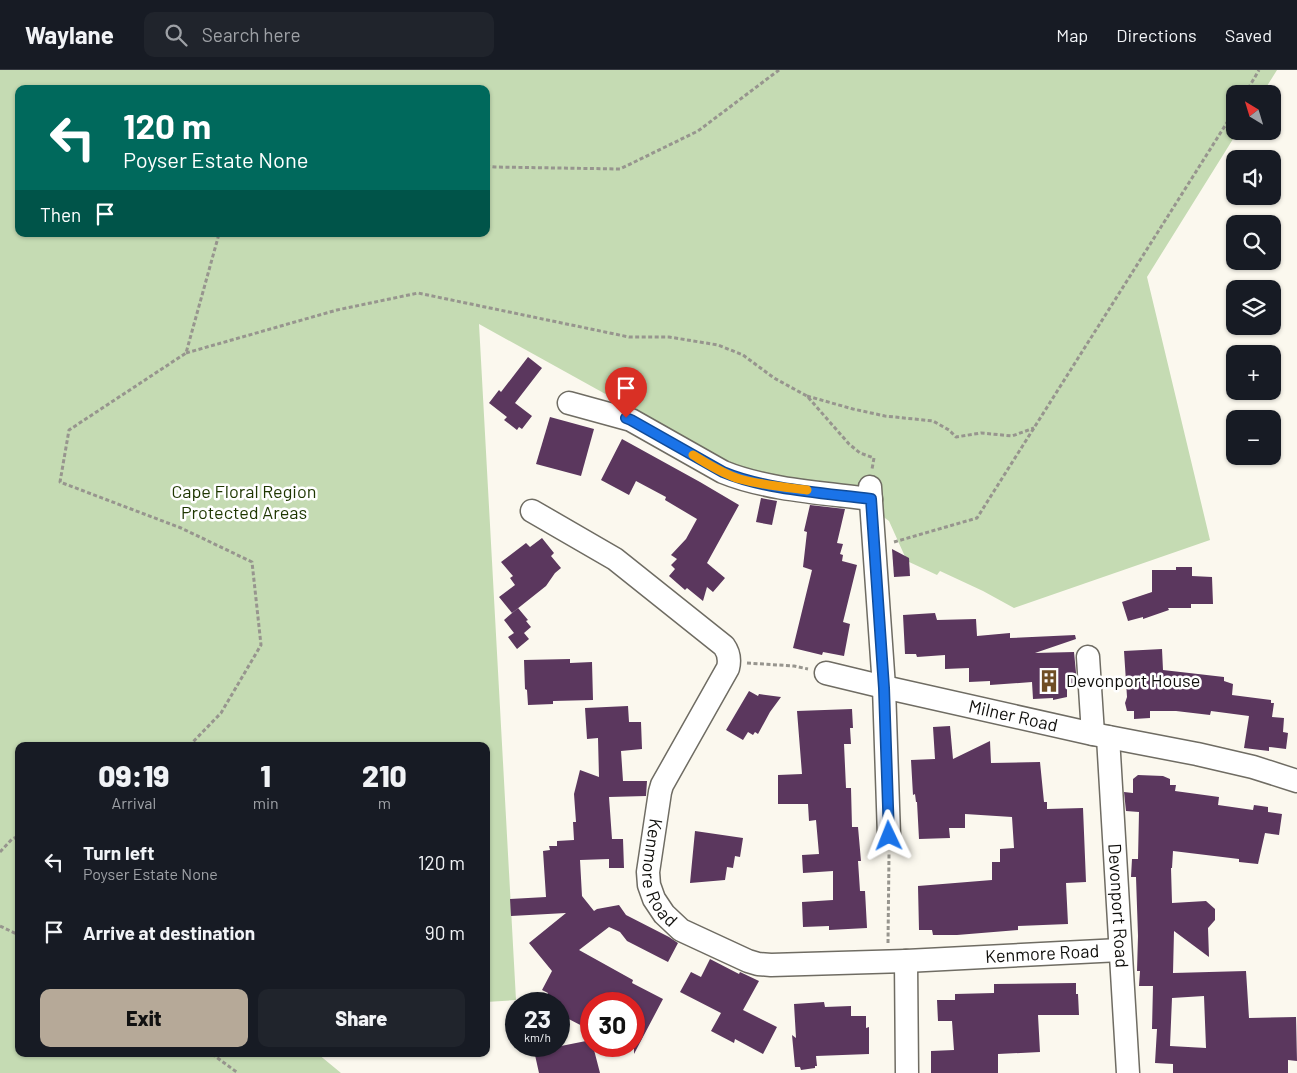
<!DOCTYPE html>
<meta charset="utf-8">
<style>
:root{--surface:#171b24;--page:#20242c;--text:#f1f3f6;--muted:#9ea1a6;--line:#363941;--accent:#b6a998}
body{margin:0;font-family:Barlow,sans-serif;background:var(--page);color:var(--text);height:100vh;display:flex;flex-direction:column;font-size:19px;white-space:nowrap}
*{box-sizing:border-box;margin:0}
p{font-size:16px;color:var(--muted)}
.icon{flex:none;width:28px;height:28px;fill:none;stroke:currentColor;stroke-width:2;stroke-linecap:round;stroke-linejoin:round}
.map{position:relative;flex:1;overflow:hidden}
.side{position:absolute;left:15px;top:672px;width:475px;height:315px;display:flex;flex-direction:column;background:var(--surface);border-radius:10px;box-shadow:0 1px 4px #0004}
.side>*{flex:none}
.guide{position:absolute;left:15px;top:15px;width:475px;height:152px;border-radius:10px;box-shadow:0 1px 4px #0004;background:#00695c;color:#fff;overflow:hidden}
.needle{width:32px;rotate:322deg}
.controls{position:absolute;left:1226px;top:15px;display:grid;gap:10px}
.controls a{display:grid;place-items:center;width:55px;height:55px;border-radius:10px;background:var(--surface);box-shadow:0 1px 4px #0004;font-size:25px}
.speed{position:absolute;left:505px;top:922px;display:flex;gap:10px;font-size:25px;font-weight:700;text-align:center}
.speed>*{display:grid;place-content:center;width:65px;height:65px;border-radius:50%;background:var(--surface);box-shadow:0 1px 4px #0004;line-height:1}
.speed small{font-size:12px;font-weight:400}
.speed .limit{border:8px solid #d22;background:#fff;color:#111}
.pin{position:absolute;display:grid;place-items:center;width:42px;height:42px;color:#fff;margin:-51px -21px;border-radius:50% 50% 50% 0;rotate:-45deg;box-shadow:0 0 5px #0007}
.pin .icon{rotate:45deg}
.me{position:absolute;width:55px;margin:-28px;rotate:358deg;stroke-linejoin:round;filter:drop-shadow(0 0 4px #0008)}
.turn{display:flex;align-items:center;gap:18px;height:105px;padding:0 25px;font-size:22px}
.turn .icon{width:65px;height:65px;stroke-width:2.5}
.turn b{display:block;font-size:35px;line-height:42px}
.then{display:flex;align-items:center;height:48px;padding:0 25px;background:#0003;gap:10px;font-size:19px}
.eta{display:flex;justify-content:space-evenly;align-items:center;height:85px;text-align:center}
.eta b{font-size:30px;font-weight:800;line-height:35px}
.cta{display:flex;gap:10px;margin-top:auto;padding:10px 25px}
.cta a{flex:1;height:58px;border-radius:10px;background:var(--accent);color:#111;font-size:20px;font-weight:800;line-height:58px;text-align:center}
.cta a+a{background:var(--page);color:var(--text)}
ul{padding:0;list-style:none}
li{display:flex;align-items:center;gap:15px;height:70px;padding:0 25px}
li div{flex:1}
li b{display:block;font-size:19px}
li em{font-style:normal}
header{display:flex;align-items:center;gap:30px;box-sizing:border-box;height:70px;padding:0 25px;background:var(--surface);border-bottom:1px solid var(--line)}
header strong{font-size:24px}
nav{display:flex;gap:28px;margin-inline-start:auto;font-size:18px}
.search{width:350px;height:45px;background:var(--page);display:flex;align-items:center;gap:12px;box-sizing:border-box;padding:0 18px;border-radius:10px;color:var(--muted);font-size:19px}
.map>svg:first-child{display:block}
</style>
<header>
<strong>Waylane</strong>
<div class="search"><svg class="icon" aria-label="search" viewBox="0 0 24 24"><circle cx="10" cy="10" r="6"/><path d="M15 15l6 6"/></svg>Search here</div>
<nav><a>Map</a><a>Directions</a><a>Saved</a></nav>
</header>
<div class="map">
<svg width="1297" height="1003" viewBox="0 0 1297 1003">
<rect width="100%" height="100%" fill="#fbf8ee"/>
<path fill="#c5dbb3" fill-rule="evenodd" d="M0,0H1277L1262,24H1235V61H1238L1147,207L1210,470L1014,538L983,521L940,501L937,505L907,491L889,451L852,424L757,408L479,254L516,930L486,932V676H19V984H318L341,1003H0ZM19,19H486V164H19Z"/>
<g fill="#5b375e" fill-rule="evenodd">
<path d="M528,287L542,298L515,333L532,346L522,359L519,357L517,360L504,350L507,347L489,333L499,320L501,322Z"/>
<path d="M550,347L594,359L581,406L536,394Z"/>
<path d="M622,369L700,412L739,435L707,493L725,508L713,522L707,517L703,531L687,518L685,520L669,506L675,499L671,495L677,489L671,485L686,469L697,449L665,430L666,427L636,411L629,425L601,410Z"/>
<path d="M761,428L777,431L772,455L756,452Z"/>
<path d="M810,435L845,439L837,473L843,474L840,484L843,485L842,491L857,495L843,552L850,554L844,586L823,582L822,585L793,578L812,500L803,497L807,462L804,461Z"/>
<path d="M542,468L554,483L551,486L561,498L555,503L546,516L512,543L499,527L515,515L510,508L513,506L501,492L526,473L530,477Z"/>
<path d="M892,479L909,488L910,506L894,507Z"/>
<path d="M1176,497H1192V506L1212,507L1213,534H1191V538H1168L1169,540L1143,549V547L1128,551L1122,532L1152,522V500H1176Z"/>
<path d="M518,538L528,550L526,551L531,557L524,563L529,569L517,579L508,567L514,563L504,550Z"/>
<path d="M935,543L937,550L976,549L977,566L1010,563V568L1075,565L1076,569L1035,583L1074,582L1077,613L1067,614V627L1053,630V628L1033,629L1032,612L990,615V611L969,612V598L945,599V585L917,587L916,584H905L903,545Z"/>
<path d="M1162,579L1163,600L1224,607V611L1233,614L1232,625L1271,630V633H1274L1272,647L1284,648L1283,662L1288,663L1286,679L1269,677V681L1244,678L1249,646L1211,641L1210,645L1176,641H1150V648L1134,649V641H1127L1125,633L1127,627L1124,581Z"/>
<path d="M570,589V593L592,592L593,630L553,631V634L528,635L527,620L525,619L524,590Z"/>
<path d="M749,621L758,626L759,624L781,627L770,642L758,664L755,662L753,665L748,662L743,670L726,660Z"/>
<path d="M628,636L629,652H641L642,679L621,681L623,711H647L646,726L609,727L612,769H623L624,798H609V789L580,790L582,826L594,841L597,839L619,835L626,845L669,867L678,873L668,892L627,871L620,862L609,857L579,880L633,910L632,913L663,929L634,984V934H591V958L589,957L590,960L559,944V934H542L548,923L542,920L552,901L529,873L566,843L511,846L510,829L546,827L543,781L550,780L549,776H557V771L574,770L573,752H576L574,724L580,700L599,707L598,668L587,669L585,638Z"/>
<path d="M852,639L853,658H850L851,674H844L846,718H851L852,757H858L861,791H858L860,821H865L867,858L829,860V856L803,857L802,832L833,830V801L803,803L802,785L819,784L816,750L809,751L808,734H778V705L802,704L797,641Z"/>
<path d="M950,656L953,689L990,671L991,693L1040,692L1044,732H1047V739L1083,738L1086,812L1066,813L1068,854L1018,856V860L957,865H933L932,860H919L918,816L992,810V792H1000V779L1014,778L1012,747L965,744V758H949L950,768L919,769L917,732H916L915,724L913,725L911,690L935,689L933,657Z"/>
<path d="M1138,705L1163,706L1170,709V715H1176L1175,721L1219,727L1218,735L1253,740L1254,735L1268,737V742L1282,744L1279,765L1265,763L1258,794L1239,792V789L1173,781L1172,798H1171L1172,833L1206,831L1215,839V850L1208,858L1209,887L1174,861L1173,903L1246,901L1249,948L1296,947L1297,991L1288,990V1003H1173V994L1155,993L1157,959H1152L1153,916H1139L1140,901H1137L1138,866L1136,807H1131L1132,789H1138L1139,742L1126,741L1124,722L1133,723V709ZM1204,926L1206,978L1170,976L1172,928Z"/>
<path d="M695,761L743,768L740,787L735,786L733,798L727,797L725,810L690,813Z"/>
<path d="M710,889L739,904L740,902L759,911L743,940L777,957L763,984L735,969L734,973L711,961L721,943L680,922L691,902L701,907Z"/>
<path d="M1076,913V924H1078L1079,945H1038L1040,982L998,984V1003H931V981L954,980L952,951H938L937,930H955V924L994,923V914Z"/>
<path d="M824,932L825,937L851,936V946H866V958L869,957V984L816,986L817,996H815V998L801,1000L800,997H795L792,965L796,968L794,934Z"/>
<path d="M591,970V976H593L600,1003H539L533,976H561Z"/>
</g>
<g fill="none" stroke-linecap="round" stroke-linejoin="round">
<defs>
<g id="minor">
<path d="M569,333L631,350L723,402C767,420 824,423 871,429"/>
<path d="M870,417L884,617L889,766"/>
<path id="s1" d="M532,441L615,489L724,576C729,583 730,590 728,598L662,715L660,722L648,802L649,815L654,829L664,844L681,860L748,891L758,894L771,895L906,891L1120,880"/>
<path d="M1088,587L1093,664"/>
<path id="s2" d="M826,603L884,617L1093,664L1197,684L1253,697L1297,711"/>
<path id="s3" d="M1108,667L1128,1003"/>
<path d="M906,891L907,1003"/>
</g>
</defs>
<use href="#minor" stroke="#6f6c63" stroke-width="25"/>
<g stroke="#97958e" stroke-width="3" stroke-dasharray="4 2.5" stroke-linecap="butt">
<path d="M1245,24L1259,0"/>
<path d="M486,96L495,97L620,99L698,61L779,0"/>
<path d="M186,283L337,240L418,223L629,267H669L718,275L743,285L774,308L807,326L849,374L860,383L874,388L872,399"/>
<path d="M807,326L853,339L885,346L933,351L949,360L956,367L981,363L1012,366L1034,358"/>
<path d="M894,472L977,448L1235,40"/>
<path d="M747,593L794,596L808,599"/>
<path d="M189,676L221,643L261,575L252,492L181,458L60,412L69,360L186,283L219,164"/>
<path d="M0,782L12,769L19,766"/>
<path d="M0,856L19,865"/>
<path d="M888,873L889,784"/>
<path d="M212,984L238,1003"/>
</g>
<use href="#minor" stroke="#fff" stroke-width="22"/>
</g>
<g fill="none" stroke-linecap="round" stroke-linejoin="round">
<defs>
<path id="route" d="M626,348L631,350L723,402C766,420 825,423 871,429L884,618L889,766"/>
</defs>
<use href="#route" stroke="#114b97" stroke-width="12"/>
<use href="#route" stroke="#1a73e8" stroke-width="9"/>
<path stroke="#f59e0b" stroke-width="9" d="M693,385C708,394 723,404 740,409C761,415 784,417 807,420"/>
</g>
<defs>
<symbol id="building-bare" viewBox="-9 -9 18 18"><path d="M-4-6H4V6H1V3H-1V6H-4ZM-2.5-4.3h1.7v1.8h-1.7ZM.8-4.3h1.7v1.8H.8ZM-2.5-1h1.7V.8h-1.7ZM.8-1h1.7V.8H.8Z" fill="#6f4e25" stroke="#fff" stroke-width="2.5" paint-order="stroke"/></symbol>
</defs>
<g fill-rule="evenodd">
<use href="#building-bare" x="1033" y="595" width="32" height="32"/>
</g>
<g text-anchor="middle" stroke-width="5" stroke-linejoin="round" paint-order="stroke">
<g font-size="18" fill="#1e3600" stroke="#fff">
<text x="244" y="428">Cape Floral Region<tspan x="244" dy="21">Protected Areas</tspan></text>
</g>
<g font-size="18" fill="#100f0c" stroke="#fff" text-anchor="start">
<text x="1066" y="617">Devonport House</text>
</g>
<g font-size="18" fill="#100f0c" stroke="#fff">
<text dy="6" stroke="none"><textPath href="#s2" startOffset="192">Milner Road</textPath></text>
<text dy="6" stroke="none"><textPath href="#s1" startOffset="484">Kenmore Road</textPath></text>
<text dy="6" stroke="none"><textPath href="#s3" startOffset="169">Devonport Road</textPath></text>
<text dy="6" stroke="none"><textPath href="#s1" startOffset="919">Kenmore Road</textPath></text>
</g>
</g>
</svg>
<div class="controls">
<a><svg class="needle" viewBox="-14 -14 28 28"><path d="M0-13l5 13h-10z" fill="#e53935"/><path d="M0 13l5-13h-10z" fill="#9ea1a6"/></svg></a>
<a><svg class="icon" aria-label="sound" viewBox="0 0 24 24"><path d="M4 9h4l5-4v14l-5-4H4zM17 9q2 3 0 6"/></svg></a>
<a><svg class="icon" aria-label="search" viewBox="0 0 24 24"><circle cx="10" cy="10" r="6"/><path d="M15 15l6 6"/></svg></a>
<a><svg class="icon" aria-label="layers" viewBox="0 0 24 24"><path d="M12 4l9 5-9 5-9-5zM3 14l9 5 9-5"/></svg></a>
<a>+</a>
<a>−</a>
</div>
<div class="speed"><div>23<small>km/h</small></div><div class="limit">30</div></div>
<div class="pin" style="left:626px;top:348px;background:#d93025"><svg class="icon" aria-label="arrive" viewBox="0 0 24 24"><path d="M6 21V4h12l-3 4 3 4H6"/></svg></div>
<svg class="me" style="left:889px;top:766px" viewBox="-20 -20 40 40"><path d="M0-17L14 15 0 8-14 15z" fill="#1a73e8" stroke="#fff" stroke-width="4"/></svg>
<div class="guide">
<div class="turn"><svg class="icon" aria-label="left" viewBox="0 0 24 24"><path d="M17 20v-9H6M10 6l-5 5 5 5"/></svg><div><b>120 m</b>Poyser Estate None</div></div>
<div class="then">Then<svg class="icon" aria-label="arrive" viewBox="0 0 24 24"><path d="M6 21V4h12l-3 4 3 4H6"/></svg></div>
</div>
<section class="side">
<div class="eta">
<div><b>09:19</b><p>Arrival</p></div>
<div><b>1</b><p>min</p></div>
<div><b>210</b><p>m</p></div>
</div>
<ul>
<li><svg class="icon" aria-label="left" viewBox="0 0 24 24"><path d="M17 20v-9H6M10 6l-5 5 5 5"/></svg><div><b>Turn left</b><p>Poyser Estate None</p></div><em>120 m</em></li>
<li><svg class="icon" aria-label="arrive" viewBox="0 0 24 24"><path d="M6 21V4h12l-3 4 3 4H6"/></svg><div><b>Arrive at destination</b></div><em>90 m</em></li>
</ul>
<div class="cta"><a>Exit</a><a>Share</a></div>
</section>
</div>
